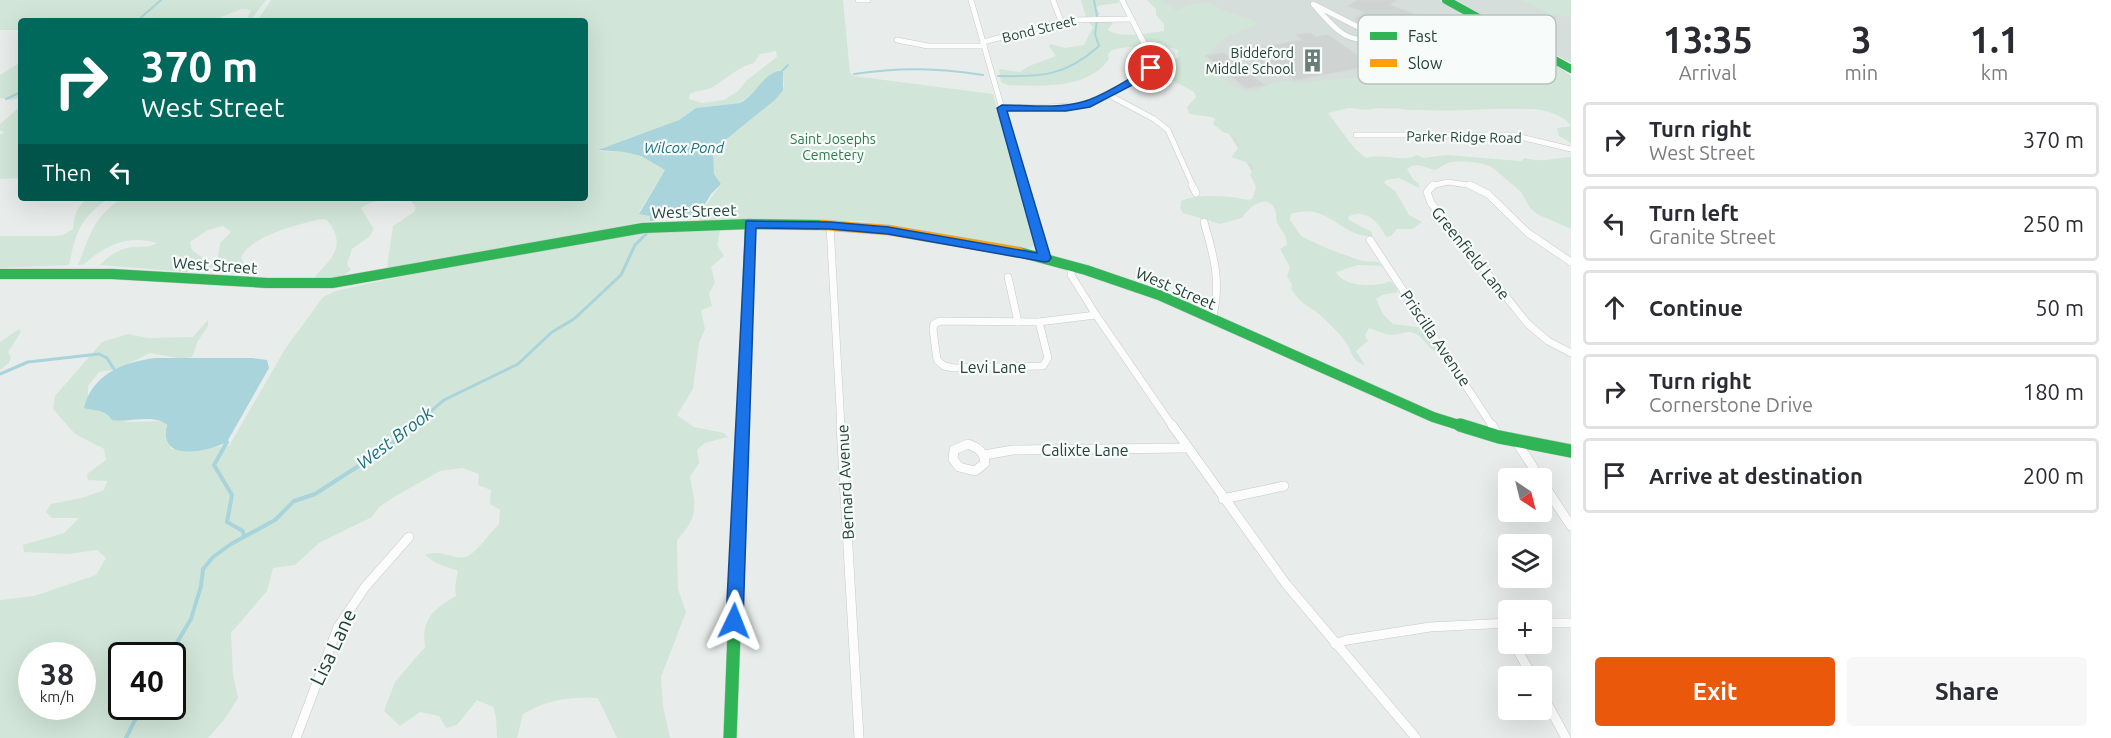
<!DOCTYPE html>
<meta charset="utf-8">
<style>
:root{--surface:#fff;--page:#f7f7f7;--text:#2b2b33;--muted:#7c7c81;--line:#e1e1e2;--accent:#ea580c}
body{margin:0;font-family:Ubuntu,sans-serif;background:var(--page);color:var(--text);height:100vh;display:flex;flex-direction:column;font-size:22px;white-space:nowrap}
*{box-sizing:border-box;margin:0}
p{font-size:20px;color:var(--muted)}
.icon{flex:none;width:33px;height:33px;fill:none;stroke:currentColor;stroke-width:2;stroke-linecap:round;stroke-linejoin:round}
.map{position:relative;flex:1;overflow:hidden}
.side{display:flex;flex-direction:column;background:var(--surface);width:540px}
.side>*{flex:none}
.hud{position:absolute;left:18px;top:18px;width:570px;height:183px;border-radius:6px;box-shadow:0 6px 24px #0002;background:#00695c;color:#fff;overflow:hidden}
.needle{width:39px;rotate:145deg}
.fabs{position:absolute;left:1498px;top:468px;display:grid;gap:12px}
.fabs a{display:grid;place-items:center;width:54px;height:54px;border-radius:6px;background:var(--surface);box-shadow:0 6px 24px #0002;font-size:30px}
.speed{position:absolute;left:18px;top:642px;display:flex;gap:12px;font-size:30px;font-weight:700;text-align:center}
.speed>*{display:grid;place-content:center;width:78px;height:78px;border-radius:50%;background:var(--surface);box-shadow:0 6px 24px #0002;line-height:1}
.speed small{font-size:15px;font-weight:400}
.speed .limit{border:3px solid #111;border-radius:9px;background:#fff;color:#111}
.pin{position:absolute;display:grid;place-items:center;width:51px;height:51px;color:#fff;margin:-26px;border:3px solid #fff;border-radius:50%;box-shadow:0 2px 6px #0007}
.me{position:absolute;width:66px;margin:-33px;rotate:2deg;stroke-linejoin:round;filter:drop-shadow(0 0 4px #0008)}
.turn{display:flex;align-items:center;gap:21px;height:126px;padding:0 24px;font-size:27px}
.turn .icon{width:78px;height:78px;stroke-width:2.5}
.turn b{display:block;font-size:42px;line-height:51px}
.then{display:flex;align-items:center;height:57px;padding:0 24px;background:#0003;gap:12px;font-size:22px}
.eta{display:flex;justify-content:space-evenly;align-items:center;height:102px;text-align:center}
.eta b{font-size:36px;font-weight:700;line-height:42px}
.primary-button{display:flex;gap:12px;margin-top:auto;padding:12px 24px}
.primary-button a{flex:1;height:69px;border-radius:6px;background:var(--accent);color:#fff;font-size:24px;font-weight:700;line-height:69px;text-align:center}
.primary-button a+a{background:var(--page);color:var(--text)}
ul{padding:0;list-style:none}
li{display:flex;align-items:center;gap:18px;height:75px;margin:0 12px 9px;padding:0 12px;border:3px solid var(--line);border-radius:6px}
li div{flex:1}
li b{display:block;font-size:22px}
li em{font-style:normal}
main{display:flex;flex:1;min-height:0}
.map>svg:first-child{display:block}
</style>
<main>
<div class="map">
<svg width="1571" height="738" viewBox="0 0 1571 738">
<rect width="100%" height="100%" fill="#e8edeb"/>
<g fill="#d6dedb">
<path d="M1153,0H1439L1541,55L1571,76V123L1557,109L1322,108L1261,187L1185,60Z"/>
<path d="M1454,0H1571V63L1473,12Z"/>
</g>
<g fill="#d1e6d8" fill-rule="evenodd">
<path d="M0,0H266L250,21H246L251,10L242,9L211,21H21V30H0Z"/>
<path d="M271,0H843L850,73L853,76L993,94L1034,246L1028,249L861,221L699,220L698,216L721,184L714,174L713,150L775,100L784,86L783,72C761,74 758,93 740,103L696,108L679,120L598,151L624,152L641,156L665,170L639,212L650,216V221L398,267H387L393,226L414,212L416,207L410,200C393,200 375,197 361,208L374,229L369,237L352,249L347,264L351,270L343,276L314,282L312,280C329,260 349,248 327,220L322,219C301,223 248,237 241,258L245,265L258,269L254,273L204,272L218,257L220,243L231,232L223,226L208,230L190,242L192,250L204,259L203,262L187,272L100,265C109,255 121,248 134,247C142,246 150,248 157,243C134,236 114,241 94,256C88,260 86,265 78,265C91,233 92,219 122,198H585V21H257ZM776,51L777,57L747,80L738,91L724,100L702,103L689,99L690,94C697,90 706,91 713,87C727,78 738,67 754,63L760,54Z"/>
<path d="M1081,0H1118L1119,3L1102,5L1096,7L1100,15L1086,17Z"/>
<path d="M1147,0H1160L1177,11L1190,4L1210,3L1226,12L1257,22L1254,26L1225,37L1204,57C1207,64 1214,69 1220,75C1256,113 1264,71 1297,83L1365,77L1388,71L1390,68L1381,63L1379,57L1370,49L1378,43C1405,41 1414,73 1446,64L1425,48L1428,41L1449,36L1480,38L1493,32L1545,58L1571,78V143L1559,136L1557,128L1571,126C1553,101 1497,109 1470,110C1450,111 1430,110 1410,110C1402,110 1390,106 1383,107C1373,109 1362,112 1352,107L1328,113L1355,149L1366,158C1380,153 1408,163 1416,155L1424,158L1446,155L1521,161L1525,158C1542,163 1555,158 1571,157V229L1537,214L1530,208L1521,192L1493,168C1484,162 1459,160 1448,163C1443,164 1440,169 1435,170C1425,168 1417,161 1407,169L1413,179L1419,184V188L1399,178L1386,180L1384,183L1395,191L1409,215L1422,222L1413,229H1397L1391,236L1386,237C1379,222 1364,207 1348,217L1349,220L1372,232V236C1342,239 1329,201 1291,214L1290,220L1301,236L1326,248L1362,261L1378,262L1382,266L1358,265L1336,272C1343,287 1377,288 1390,281L1397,288V292L1382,295L1376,299L1383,314L1393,324L1425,328L1443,355C1431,353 1426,340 1416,334C1407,329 1401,335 1392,335C1384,335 1376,330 1369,328L1365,335L1368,341L1356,351L1365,365C1351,362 1352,350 1345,341C1340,334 1322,316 1315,311C1304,304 1298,300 1291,289L1292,285L1287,276L1290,267L1280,249L1287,245C1286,232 1283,234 1278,224C1275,220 1277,214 1275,210C1268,191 1247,208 1242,218L1220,224L1183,213L1180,208L1181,201C1195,194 1217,196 1233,197C1240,198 1245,201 1252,199L1256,187L1250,174L1255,168L1252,164L1231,157L1240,146L1236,136L1223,132L1213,124L1215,119L1212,117L1189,114L1187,107L1196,97L1194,92L1166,77V74C1158,66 1153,62 1142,67L1133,64C1149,51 1162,61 1178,58V50C1162,43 1128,46 1112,50L1108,54L1109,59C1088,90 1039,86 1007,85L1001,82L999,69L1020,72L1029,66L1056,56L1049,46L1051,44L1065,48L1084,45L1093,27L1087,21L1107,20L1113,23L1108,30C1120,39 1149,33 1164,31V24L1156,15V9Z"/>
<path d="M1522,0H1571V17L1552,15Z"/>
<path d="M21,62V98L10,100L0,98V75Z"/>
<path d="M21,106V178L0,179V135L4,132L0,130V124Z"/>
<path d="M88,198H109C80,218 76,232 69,265L0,268V236H54L63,235L73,229C74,216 77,206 88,198Z"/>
<path d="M680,229L720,231L717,245L724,256L711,267L715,282L709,294L712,306L701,310L705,329L699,343L693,389L677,415L694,427L724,433L728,437L705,443L697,450L699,463L690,477C696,508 699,516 677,540L678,589L686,612L661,677L663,706L670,738H617L598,698C567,697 550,699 523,714L517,738H497L496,717L493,707L477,700L457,725L446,728L439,716L420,712L400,726L384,711L395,682L425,647C421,620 433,609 456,596L455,586L458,571L436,563L425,555C442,548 455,562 468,556C480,549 488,534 499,524L500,510L490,504L491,490L478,485L479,474L462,468L440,471L394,497L379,507L372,517L319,543L295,565L273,568L267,591L231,633L233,675L238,698L224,720L208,738H0V600L34,596L96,575L106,558L97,550L68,554L24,552L23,545L64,533L79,518H52L46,512L51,504L82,498L104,490L107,481L88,480L87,474L106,460L104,449L75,434L53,409L55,396L102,342L128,334L148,338L193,337L208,320V326L198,341L192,357L183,359L150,353L118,369L99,372L88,386V402L102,408L109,417L128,422L165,421L171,449L229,446L285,349L323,297L336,291L366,284L475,261L631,233ZM32,656H82V706H32ZM122,656H172V706H122Z"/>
<path d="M19,329L21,332L8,352L11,357L9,363L0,370V342Z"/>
</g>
<g fill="#a9d4db">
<path d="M778,71L783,72V90L775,100L713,150L714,174L721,184L711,194L698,216L660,215L654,221H650V216L639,214L665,170L641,156L624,152L598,150L679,120L696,108L740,103C756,95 760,77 778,71Z"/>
<path d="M155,358H252L267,360L269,368L227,442C207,452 158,463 167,425C154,413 128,423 112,420C105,409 95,411 84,408C92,374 124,362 155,358Z"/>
</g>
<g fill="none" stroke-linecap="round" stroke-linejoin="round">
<g stroke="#a9d4db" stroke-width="2">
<path d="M1094,0L1097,16"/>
<path d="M137,21L161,0"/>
<path d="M779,74L788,65"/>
<path d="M854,74C901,67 936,68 983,75"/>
<path d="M998,76C1041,77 1066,76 1099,46L1095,34L1097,20"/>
<path d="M6,99L21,92"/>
</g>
<g stroke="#a9d4db" stroke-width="3">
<path d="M0,374L28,362L99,354L107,358L115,371"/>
<path d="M412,427L444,400L518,364L552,332L574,319L621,275L635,245L646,234"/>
</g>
<g stroke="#a9d4db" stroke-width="4">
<path d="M225,441L227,442L214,465L232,495L227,522L243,531L244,537"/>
<path d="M169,656L191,619L201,586L203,569L213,557L231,544L275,520L294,501L315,494L385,449L414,425"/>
<path d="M126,738L142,706"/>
</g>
</g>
<g fill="#cfd4d2" stroke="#d1d6d4" stroke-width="1.5">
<path d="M1358,0H1396L1389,5L1419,16L1422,14L1440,21L1427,31L1415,36L1397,29L1408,22L1392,16L1373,27L1354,19L1366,12L1348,6Z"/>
<path d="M1310,33L1316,37L1328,35L1371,65L1295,80L1277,66L1247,72L1264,85L1246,88L1207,56L1224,53L1239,66L1261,62L1242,47L1256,45L1259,48L1303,40L1297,35Z"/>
</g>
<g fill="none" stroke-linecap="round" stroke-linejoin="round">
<defs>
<g id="street-far2">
<path d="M858,0H868"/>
<path d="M971,0L1024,186"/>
<path d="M1053,0L1061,21"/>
<path d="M1122,0L1151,57"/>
<path d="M1313,4L1366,31L1371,38C1344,45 1330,22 1313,4Z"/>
<path d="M897,40L928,46H984"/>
<path d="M983,42L1069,20L1131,19"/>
<path d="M1107,94L1154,119L1168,130L1193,186"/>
<path d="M1002,108L1082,106L1141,77L1151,68"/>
<path d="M1356,135H1512L1571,149"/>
<path d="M1431,186L1448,182L1474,186"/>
</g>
<g id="street-far1">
<path d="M1024,185L1045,258"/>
<path d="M1192,185L1196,193"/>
<path d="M1433,185L1427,192L1431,203L1528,324L1548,341L1571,353"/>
<path d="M1470,185L1488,194L1528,233L1571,262"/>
<path d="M1204,222C1214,256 1222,284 1212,319"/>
<path d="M830,225L841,427"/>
<path d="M1370,240L1493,427"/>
<path d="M1071,266V275L1096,315L1173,427"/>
<path d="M1008,277L1018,322"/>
<path d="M940,321L1039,322L1048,358L1043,366L954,368L944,366L937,360L933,329L934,324Z"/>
<path d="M1039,322L1096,315"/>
</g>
<g id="street">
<path d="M841,425L859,738"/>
<path d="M1172,425L1286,584L1416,738"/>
<path d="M1492,425L1499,437"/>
<path d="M1516,441L1540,478"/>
<path d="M968,444C978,448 984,451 985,463L975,471L959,467L953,459L954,450Z"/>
<path d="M984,455L1013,450L1187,448"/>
<path d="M1542,482L1571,526"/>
<path d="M1223,499L1284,486"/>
<path d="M1502,623L1509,635"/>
<path d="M1542,623H1571"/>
<path d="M1335,644L1347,640L1430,627L1509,623"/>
<path d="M1514,644L1532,676"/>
<path d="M1542,694L1566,738"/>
<path d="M296,738L338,627L365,587L409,537"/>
</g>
<path id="fast-far2" d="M1446,0L1571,69"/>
<g id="fast-far1">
<path d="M1019,252L1086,270L1159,295L1433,417L1465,427"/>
<path d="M0,274H112L267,283H332L643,228L750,224L822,225"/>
<path d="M742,427L750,224"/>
</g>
<g id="fast">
<path d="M1460,425L1499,437L1571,451"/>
<path d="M730,738L742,425"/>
</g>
<path id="slow" d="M822,225L888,230L1019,252"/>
</defs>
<use href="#street-far2" stroke="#c5cac8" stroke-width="6"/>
<use href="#street-far1" stroke="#c5cac8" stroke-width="8"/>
<use href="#street" stroke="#c5cac8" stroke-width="10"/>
<use href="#fast-far2" stroke="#c3cbc8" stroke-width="8"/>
<use href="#fast-far1" stroke="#c3cbc8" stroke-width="11"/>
<use href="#fast" stroke="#c3cbc8" stroke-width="14"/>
<use href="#slow" stroke="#c3cbc8" stroke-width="11"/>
<use href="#street-far2" stroke="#fcfcfc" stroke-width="5"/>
<use href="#street-far1" stroke="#fcfcfc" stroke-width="7"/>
<use href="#street" stroke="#fcfcfc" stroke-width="9"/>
<use href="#fast-far2" stroke="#30b455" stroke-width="8"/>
<use href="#fast-far1" stroke="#30b455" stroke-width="10"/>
<use href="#fast" stroke="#30b455" stroke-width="13"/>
<use href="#slow" stroke="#ff9f0a" stroke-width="10"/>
</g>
<path fill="#1a73e8" stroke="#114b97" stroke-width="1.5" d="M1148,66L1156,68L1144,79L1090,107L1066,111H1007L1051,258L1049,261L1045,262L888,234L830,229L756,228L743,621L740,627L734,629L728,627L726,621L746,221L830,222L888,227L1037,253L997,108L1002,105C1027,105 1057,109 1082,102C1099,98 1134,77 1148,66Z"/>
<defs>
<symbol id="building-bare" viewBox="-9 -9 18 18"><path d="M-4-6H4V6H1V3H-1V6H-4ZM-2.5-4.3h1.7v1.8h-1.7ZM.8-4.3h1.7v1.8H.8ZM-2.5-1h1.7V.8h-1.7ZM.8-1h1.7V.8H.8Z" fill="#697e78" stroke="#f7fbf9" stroke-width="2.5" paint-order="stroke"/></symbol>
</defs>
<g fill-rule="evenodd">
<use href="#building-bare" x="1296" y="44" width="33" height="33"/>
</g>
<g text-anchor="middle" stroke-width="4.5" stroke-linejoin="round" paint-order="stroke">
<g font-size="14" fill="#24423a" stroke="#f7fbf9">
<text transform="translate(1039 29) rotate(-14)" y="5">Bond Street</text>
<text transform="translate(1464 137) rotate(1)" y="5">Parker Ridge Road</text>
</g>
<g font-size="14" fill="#24423a" stroke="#f7fbf9" text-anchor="end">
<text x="1294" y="58">Biddeford<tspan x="1294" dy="16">Middle School</tspan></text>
</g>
<g font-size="14" fill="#2d7a4b" stroke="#f7fbf9">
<text x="833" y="144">Saint Josephs<tspan x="833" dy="16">Cemetery</tspan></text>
</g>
<g font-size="15" font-style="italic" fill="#1c6f80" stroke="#f7fbf9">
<text x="684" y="153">Wilcox Pond</text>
</g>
<g font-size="16" fill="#24423a" stroke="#f7fbf9">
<text transform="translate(694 211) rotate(-2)" y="6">West Street</text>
<text transform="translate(1471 253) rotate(51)" y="6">Greenfield Lane</text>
<text transform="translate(215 265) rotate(4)" y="6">West Street</text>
<text transform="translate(1176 288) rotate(23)" y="6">West Street</text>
<text transform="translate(1436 338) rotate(56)" y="6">Priscilla Avenue</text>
<text x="993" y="373">Levi Lane</text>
<text x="1085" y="456">Calixte Lane</text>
<text transform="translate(845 482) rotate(-93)" y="6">Bernard Avenue</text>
</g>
<g font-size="18" font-style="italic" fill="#1c6f80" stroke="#f7fbf9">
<text transform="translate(395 438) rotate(-37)" y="6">West Brook</text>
</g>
<g font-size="20" fill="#24423a" stroke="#f7fbf9">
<text transform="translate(333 647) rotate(-65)" y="7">Lisa Lane</text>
</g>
</g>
<rect x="1358" y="15" width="198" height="69" rx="9" fill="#f7fbf9" stroke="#b8c4c0" stroke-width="1.5"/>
<rect x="1370" y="32" width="27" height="8" fill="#30b455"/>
<rect x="1370" y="59" width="27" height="8" fill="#ff9f0a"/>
<g font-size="16" fill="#24423a">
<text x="1408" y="42">Fast</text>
<text x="1408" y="69">Slow</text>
</g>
</svg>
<div class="fabs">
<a><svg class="needle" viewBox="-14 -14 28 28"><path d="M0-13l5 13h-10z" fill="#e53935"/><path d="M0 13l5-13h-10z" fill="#7c7c81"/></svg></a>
<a><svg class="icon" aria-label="layers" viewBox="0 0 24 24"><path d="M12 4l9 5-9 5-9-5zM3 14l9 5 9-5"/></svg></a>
<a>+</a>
<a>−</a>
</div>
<div class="speed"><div>38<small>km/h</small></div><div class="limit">40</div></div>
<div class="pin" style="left:1151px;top:68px;background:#d93025"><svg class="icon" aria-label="arrive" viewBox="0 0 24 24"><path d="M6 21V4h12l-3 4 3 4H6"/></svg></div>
<svg class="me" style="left:734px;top:621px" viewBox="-20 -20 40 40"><path d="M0-17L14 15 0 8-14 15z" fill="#1a73e8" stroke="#fff" stroke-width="4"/></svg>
<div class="hud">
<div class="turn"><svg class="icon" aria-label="right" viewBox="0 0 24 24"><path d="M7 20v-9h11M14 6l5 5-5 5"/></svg><div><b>370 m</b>West Street</div></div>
<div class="then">Then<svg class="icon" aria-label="left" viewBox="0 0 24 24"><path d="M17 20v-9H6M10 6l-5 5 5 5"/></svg></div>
</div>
</div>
<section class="side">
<div class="eta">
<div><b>13:35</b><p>Arrival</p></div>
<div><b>3</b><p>min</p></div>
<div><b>1.1</b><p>km</p></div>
</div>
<ul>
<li><svg class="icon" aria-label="right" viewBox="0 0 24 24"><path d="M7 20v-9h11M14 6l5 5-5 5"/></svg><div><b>Turn right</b><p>West Street</p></div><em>370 m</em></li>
<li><svg class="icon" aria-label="left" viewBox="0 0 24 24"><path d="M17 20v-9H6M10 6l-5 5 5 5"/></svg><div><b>Turn left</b><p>Granite Street</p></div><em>250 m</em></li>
<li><svg class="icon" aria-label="ahead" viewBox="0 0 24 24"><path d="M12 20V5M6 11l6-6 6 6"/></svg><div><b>Continue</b></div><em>50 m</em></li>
<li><svg class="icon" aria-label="right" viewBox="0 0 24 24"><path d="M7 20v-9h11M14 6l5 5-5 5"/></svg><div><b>Turn right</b><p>Cornerstone Drive</p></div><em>180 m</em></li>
<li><svg class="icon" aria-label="arrive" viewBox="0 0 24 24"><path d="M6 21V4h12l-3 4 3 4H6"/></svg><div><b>Arrive at destination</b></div><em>200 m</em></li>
</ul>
<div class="primary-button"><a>Exit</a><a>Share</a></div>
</section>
</main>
